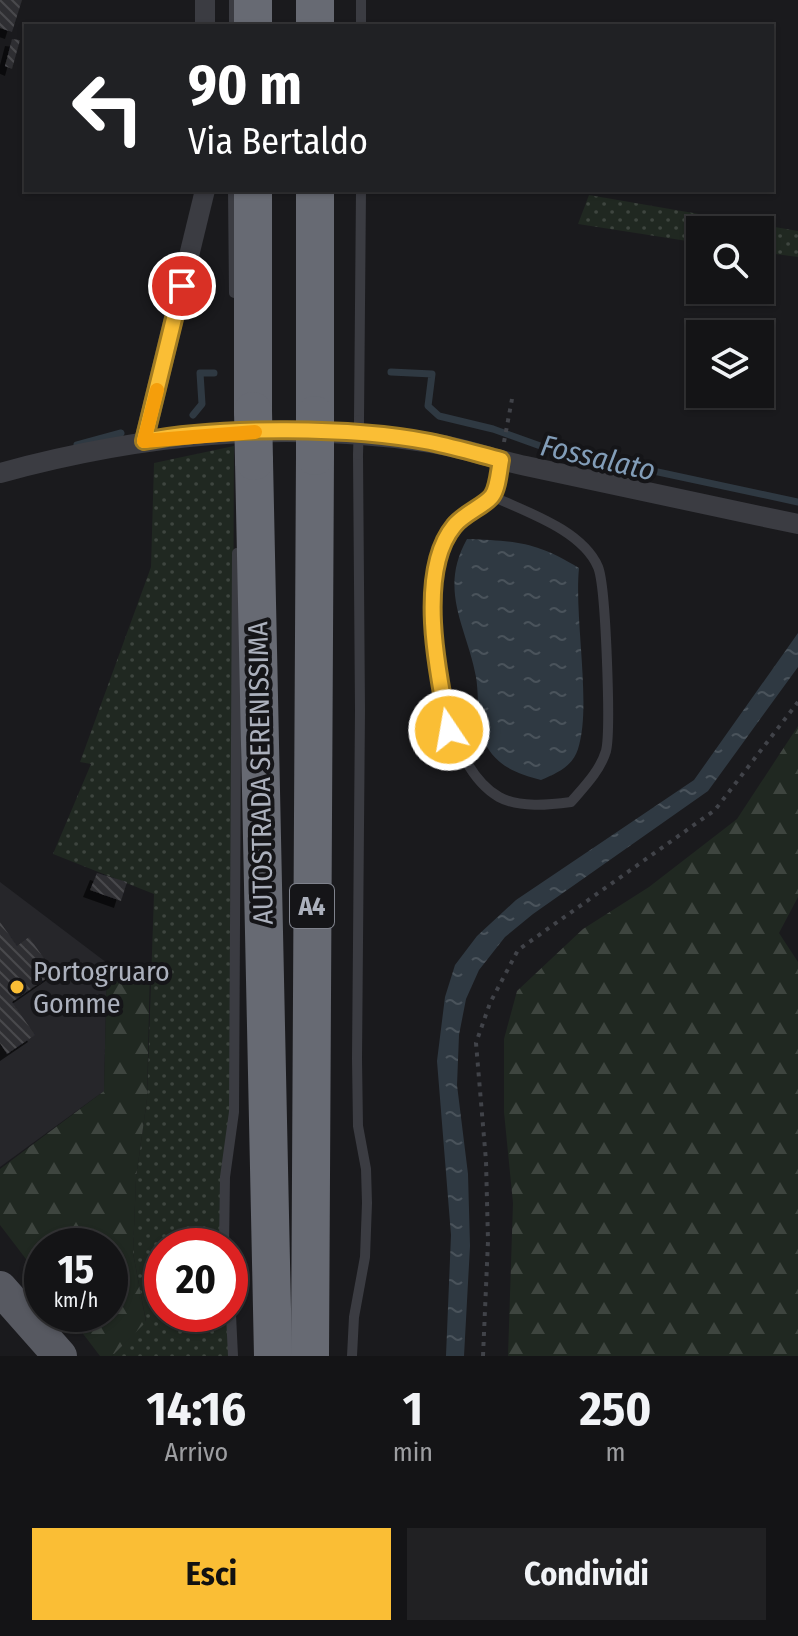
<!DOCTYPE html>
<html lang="it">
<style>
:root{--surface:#141416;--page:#212123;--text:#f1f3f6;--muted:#9d9ea1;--line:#333335;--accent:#fabe35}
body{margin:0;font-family:"Fira Sans Condensed",sans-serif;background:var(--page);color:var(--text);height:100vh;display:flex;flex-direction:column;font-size:30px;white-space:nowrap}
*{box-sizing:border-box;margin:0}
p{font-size:26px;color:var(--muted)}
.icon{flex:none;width:44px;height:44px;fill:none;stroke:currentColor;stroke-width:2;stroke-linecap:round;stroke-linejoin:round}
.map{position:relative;height:1356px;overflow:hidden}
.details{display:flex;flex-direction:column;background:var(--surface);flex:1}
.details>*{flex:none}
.top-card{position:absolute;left:24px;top:24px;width:750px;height:168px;border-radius:0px;box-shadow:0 2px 6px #0004,0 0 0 2px var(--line);background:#202124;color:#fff;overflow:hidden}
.controls{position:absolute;left:686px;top:216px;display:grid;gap:16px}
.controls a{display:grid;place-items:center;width:88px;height:88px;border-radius:0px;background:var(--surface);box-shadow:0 2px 6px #0004,0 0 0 2px var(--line);font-size:40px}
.speed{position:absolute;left:24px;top:1228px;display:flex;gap:16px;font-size:40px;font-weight:700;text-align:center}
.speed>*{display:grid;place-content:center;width:104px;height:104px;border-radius:50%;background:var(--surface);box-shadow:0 2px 6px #0004,0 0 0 2px var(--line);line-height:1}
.speed small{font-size:20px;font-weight:400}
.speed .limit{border:12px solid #d22;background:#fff;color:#111}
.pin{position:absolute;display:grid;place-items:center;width:68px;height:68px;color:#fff;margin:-34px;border:4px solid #fff;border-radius:50%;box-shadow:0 2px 8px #0007}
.me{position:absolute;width:88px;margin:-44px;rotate:348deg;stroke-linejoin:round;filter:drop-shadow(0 0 6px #0008)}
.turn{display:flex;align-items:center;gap:28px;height:168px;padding:0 32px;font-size:36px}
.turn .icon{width:104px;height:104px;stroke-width:2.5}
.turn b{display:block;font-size:56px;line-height:68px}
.eta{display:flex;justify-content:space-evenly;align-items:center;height:136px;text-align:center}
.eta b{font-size:48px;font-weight:700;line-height:56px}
.primary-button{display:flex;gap:16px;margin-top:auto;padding:16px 32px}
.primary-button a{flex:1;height:92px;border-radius:0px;background:var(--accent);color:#111;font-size:32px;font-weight:700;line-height:92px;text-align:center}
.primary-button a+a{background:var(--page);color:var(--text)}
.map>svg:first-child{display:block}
</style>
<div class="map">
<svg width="798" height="1356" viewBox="0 0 798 1356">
<defs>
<pattern id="grass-dots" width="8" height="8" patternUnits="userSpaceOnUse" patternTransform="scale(2)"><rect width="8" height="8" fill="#202821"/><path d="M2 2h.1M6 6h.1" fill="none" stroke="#3e453f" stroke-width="1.8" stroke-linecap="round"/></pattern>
<pattern id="forest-firs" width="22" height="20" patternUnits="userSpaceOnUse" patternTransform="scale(2)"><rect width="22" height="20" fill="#202821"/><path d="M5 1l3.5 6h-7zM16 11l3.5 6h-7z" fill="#3e453f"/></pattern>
<pattern id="water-ripples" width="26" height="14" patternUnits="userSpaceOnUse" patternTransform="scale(2)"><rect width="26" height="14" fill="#2f3942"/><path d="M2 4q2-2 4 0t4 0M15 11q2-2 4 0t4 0" fill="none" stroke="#4a535b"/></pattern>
<pattern id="building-back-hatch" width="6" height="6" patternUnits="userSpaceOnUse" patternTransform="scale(2)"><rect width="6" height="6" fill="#2d2d31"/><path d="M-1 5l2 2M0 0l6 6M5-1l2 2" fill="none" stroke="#49494d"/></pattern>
<filter id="shadow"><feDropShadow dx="-7" dy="7" stdDeviation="0" flood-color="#0009"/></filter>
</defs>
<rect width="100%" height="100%" fill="#1a1a1d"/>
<path fill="#26262a" d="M0,882L107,963L104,1091L0,1167Z"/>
<g fill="url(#grass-dots)">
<path d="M589,195L798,231V257L760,252V230H700V243L578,224Z"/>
<path d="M234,446L231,1110L221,1246H162V1314H230L231,1356H112L146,1321L133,1253L136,1178L147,1099L154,894L53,854L91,764L80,762L151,567L154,463Z"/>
</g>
<g fill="url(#forest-firs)">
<path d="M798,726V897L779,933L798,962V1356H508L513,1203L504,1112V1039L517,991L583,929L649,887L737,819Z"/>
<path d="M107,963L123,970L150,969L147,1099L136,1178L133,1253L146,1322L112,1356H100L68,1314H110V1246H42V1280L0,1225V1169L104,1091Z"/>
</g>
<g fill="url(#water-ripples)">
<path d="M467,539C517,541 536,542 579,568C574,619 592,706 578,749C572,767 557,773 541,780C520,774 502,769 489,750C475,729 480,701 476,677C467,627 438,591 467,539Z"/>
<path d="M798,633V667L708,791L533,914L505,937L479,970L466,999L459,1035L457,1085L468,1174L470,1246L464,1356H446L451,1235L437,1061L445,997L455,965L477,936L516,900L694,780Z"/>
</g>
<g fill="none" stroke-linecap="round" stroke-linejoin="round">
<g stroke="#2f3942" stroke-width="7">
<path d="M391,372L432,374L428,406L439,416L493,429L546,448L798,502"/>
<path d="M193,415L202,404L200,373H214"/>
<path d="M77,445L121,433"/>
</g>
</g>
<g fill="url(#building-back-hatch)" filter="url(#shadow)">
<path d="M0,0H22L12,32L0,28Z"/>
<path d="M12,39L20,40L12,69L5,66Z"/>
<path d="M97,873L127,882L121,901L90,890Z"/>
<path d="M0,922L17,946L29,937L54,973L12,1002L35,1035L7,1054L0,1043Z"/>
</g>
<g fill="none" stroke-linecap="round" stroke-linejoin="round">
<g stroke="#414349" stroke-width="4" stroke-dasharray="4 6" stroke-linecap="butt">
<path d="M504,442L512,399"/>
<path d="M483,1356L488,1241L486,1161L476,1043L490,1003L518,950L715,810L798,702"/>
</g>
<g stroke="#3b3c42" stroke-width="10">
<path d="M234,26V0"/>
<path d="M361,26V0"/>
<path d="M233,190L234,293"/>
<path d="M359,420L361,190"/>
<path d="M492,496C526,512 582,530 598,567C606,586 611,731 606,751C600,771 584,787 571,802C549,805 519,808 499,797C439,763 420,613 440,553C446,533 460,516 477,505C481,503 490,500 493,496C498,488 499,470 501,460"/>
<path d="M224,1246L225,1177L234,1112L237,553"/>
<path d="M230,1294L233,1356"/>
<path d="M352,1356L354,1317L365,1257L367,1203L366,1169L358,1126L357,1059L360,710L358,455"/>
</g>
<g stroke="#3b3c42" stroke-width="20">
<path d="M205,26V0"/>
<path d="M144,441L205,190"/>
<path d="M0,473C142,434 279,421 425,442C459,446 492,459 526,466C616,485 707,505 798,524"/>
</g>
<path stroke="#575961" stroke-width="34" d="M0,1288L60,1356"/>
<g stroke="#676a73" stroke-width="38">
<path d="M253,0V26"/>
<path d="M315,26V0"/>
<path d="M253,190V411"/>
<path d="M315,415V190"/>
<path d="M254,461L273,1356"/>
<path d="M310,1356L315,456"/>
</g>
<path stroke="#3b3c42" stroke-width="10" d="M358,455L359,420"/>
<g stroke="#676a73" stroke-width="38">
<path d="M253,411L254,461"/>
<path d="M315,456V415"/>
</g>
</g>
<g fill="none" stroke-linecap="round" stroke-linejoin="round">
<defs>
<path id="route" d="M182,286L144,441C220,426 354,427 430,442C454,447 478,454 501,460C499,470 498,488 492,496C486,505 463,514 454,526C416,572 438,676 449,730"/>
</defs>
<use href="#route" stroke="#a27c22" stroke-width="20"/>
<use href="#route" stroke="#fabe35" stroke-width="14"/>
<path stroke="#f59e0b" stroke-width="14" d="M157,390L144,441L255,432"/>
</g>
<circle fill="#fabe35" stroke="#151518" stroke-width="3" cx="17" cy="987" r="8"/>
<g text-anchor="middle" stroke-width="8" stroke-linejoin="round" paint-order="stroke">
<rect fill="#151518" stroke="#7f828c" stroke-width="2" x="290" y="884" width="44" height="44" rx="6"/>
<g font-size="26" font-weight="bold" fill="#acb1bd">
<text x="312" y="915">A4</text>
</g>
<g font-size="28" fill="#acb1bd" stroke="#151518">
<text transform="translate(260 773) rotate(-91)" y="10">AUTOSTRADA SERENISSIMA</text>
</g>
<g font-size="28" fill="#acb1bd" stroke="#151518" text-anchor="start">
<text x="33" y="981">Portogruaro<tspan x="33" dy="32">Gomme</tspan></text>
</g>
<g font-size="30" font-style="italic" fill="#829db8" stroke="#151518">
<text transform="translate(598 458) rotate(13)" y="10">Fossalato</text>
</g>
</g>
</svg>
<div class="controls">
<a><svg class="icon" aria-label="search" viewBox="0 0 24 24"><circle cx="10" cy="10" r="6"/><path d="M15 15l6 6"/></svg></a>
<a><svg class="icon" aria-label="layers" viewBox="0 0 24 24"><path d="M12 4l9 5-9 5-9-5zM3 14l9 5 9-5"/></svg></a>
</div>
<div class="speed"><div>15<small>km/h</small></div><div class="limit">20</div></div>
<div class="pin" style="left:182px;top:286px;background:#d93025"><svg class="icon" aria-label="arrive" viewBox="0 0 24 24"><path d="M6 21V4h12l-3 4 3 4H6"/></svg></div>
<svg class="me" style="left:449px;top:730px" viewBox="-20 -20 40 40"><circle r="17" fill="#fabe35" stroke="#fff" stroke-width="3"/><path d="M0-11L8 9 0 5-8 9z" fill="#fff"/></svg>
<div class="top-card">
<div class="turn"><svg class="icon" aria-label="left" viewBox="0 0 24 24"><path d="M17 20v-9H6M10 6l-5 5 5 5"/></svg><div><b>90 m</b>Via Bertaldo</div></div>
</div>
</div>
<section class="details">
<div class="eta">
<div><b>14:16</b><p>Arrivo</p></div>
<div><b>1</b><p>min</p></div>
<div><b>250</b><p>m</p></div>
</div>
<div class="primary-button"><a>Esci</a><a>Condividi</a></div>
</section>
